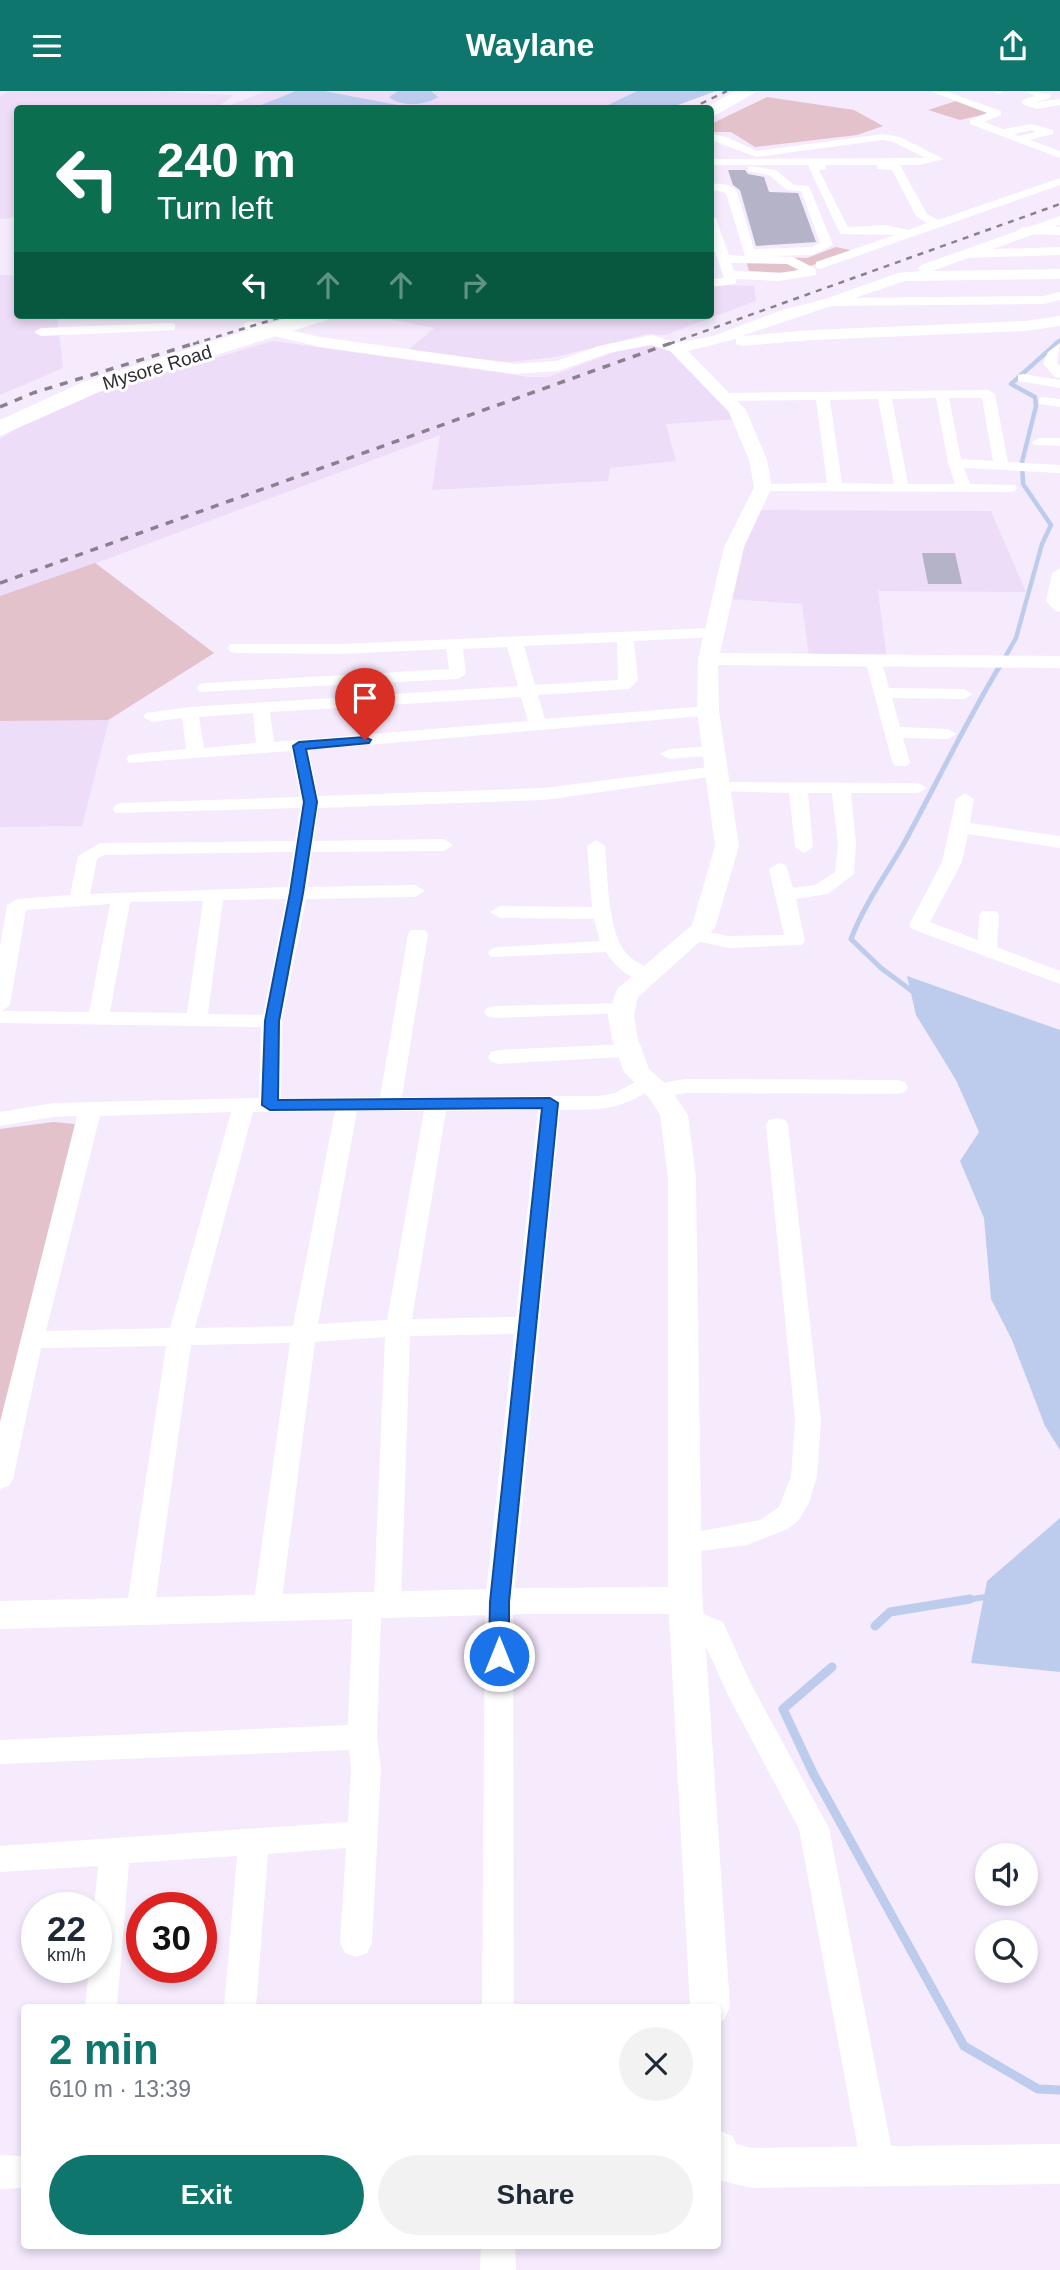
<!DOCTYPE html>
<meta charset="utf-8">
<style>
:root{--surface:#fff;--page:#f2f2f3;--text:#1f2937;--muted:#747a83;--accent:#0f766e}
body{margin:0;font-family:Arial,sans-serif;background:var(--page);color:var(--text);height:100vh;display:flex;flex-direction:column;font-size:26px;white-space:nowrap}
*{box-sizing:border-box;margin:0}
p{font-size:23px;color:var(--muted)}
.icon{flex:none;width:38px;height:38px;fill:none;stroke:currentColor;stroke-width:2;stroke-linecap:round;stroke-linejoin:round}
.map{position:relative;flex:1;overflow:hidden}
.details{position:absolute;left:21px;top:1913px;width:700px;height:245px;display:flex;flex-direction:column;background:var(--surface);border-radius:7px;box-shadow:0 4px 10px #0003}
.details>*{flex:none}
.banner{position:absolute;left:14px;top:14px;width:700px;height:214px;border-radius:7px;box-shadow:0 4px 10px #0003;background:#0b6e4f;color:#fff;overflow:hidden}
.controls{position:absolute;left:975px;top:1752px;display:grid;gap:14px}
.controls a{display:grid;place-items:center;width:63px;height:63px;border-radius:50%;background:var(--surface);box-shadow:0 4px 10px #0003;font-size:35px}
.speed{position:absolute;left:21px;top:1801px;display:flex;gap:14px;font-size:35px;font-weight:700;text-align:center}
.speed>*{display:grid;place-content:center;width:91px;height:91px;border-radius:50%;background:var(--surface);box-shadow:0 4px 10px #0003;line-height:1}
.speed small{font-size:18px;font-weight:400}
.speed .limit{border:10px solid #d22;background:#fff;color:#111}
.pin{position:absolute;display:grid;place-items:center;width:60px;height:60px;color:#fff;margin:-72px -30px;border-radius:50% 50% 50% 0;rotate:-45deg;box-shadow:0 0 7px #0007}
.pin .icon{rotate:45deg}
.me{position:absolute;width:77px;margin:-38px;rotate:0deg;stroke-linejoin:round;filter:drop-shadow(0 0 5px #0008)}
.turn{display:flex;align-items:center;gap:24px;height:147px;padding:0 28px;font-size:32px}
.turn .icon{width:91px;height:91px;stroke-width:2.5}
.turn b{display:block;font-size:49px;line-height:60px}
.lanes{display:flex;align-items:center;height:66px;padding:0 28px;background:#0003;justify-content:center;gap:35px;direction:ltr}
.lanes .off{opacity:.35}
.round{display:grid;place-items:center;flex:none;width:74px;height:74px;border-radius:37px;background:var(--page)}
.head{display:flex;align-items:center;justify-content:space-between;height:119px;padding:0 28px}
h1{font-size:42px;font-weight:800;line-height:52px;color:var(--accent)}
.action{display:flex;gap:14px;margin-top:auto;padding:14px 28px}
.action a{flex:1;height:80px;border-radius:42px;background:var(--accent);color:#fff;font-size:28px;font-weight:800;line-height:80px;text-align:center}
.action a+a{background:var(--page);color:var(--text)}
header{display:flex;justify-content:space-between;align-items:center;height:91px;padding:0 28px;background:var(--accent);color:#fff;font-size:32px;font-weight:800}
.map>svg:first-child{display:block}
</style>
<header><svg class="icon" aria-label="menu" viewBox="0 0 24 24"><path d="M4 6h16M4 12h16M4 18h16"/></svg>Waylane<svg class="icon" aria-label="share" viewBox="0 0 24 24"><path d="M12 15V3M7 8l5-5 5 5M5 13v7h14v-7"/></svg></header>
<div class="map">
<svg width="1060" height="2179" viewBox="0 0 1060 2179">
<rect width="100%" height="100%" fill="#f6eafd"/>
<g fill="#eeddf8">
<path d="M9,0H147L234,4L216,17L18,18L17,126L0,128V5Z"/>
<path d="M266,0H637L602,18H221Z"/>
<path d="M0,184H17L18,224H57L63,277L0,304Z"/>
<path d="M711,194L754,195L756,210L665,244L648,243L555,266L510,271L406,261L434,237L369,224H710Z"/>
<path d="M273,250L529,286H549L617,260L649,253L674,258L740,328L666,333L676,370L610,377L608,390L432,399L440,344L96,472L214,562L109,629L82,735L0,736V348L22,334L82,306Z"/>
<path d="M760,419L991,420L1026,501L878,500L887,568L809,566L802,513L730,508L742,459Z"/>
</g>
<g fill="#e4c2cb">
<path d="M767,6L854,19L883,35L857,44L755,56L731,41H711V33Z"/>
<path d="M956,10L990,22L960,29L928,19Z"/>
<path d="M836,156L855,160L789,182L749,180L745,166L807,167Z"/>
<path d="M95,472L214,562L108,629L0,630V505Z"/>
<path d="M53,1031L97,1035L0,1388V1038Z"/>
</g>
<g fill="#bdcced">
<path d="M296,0H324L413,17H254Z"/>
<path d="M398,0H431L438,6C425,15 401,16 389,6Z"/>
<path d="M637,0H716L670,17H602Z"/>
<path d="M907,885L1060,939V1359L1045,1335L1012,1249L991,1208L984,1127L960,1070L979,1041L956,989L916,924Z"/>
<path d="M1060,1427V1581L971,1572L987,1490Z"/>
</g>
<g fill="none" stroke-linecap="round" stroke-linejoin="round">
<path stroke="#bdcced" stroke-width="3.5" d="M1056,253L1060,249"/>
<path stroke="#bdcced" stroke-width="4.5" d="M1000,575L1016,547L1042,453L1051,434L1023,393L1022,371L1036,315L1035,306L1011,293L1058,251"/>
<path stroke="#bdcced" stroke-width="5" d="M916,903L881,877L851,848C864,814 885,785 903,754C936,694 965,632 1001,573"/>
<path stroke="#bdcced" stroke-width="6" d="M959,1510L992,1505"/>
<g stroke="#bdcced" stroke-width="9">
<path d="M875,1535L890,1521L970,1508"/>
<path d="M832,1576L783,1618L813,1682L964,1955L1038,1998L1060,1999"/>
</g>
</g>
<g fill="#b5b3c8">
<path d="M728,79H745L748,83L764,86L769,101L798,102L816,151L756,155L740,99L733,94Z"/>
<path d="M922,462H955L962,493H928Z"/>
</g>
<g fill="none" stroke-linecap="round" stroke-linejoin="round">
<g fill="#fff" fill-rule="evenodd">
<path d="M930,0H945L1001,20V24L984,31L1003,38L1032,33L1053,39V43L1030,49L1060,60V67L970,33V29L987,22ZM1032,39L1036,41L1019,45L1014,43Z"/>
<path d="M992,0H1005L1000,3Z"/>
<path d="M1025,0L1050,3V7L1036,11L1060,8V14L1037,18L1022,13V9L1035,5Z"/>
<path d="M710,43L727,46L757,60L883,43L900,46L944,68L919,74H900L927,123L938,129L1060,87V94L820,178L816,177V171L895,144L840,143L808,74H710V68L926,67L893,51L883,49L757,66L710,49ZM826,74H877V78L892,79L916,125L927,132L908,139L885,134L848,136L819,79L826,78Z"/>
<path d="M752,75L776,79L794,94L809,95L833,154L813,164L770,165L793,166L816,178V184L779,190L737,188L735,193L710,196V188L724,187L710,147V124L716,127L729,164L745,165L726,102L710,98V92L729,94L737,100L754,158L811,156L820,152L801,100L787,99L769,84L748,80V76ZM731,172L787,173L799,179L779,182L734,180Z"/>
<path d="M1023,136H1060V144L1019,143L1017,140Z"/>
<path d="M1060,156V164L966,167L960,163L966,159Z"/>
<path d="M1060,201V209L1044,213L831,215L825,211L831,207L1044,205Z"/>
<path d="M170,232L175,233V239L41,245L34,241L41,237Z"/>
<path d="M1060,252L1057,272L1060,275V287L1055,286L1043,273L1048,261Z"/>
<path d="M1023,283L1060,289V297L1018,290V284Z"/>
<path d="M988,299L995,303L1008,371L1060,374V382L964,377L970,393L1015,394L1017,397L1015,400L1010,401L763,400L758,399L756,396L758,393L827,392L816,309L727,310L720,306L727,302ZM936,307L948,372L955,393H908L892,308ZM949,307H982L993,370L961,368ZM878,308L894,393L842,392L830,309Z"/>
<path d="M1044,306L1060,308V316L1039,313V307Z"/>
<path d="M1039,347H1060V355L1034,354L1032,351Z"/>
<path d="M1060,477V521L1054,519L1046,510L1052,482Z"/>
<path d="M712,537L720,542L718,546L634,550L638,589L629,598L538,604L545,628L708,615L717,620L714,624L309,659L318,705L544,697L716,675L725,680L716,685L544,709L318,717L314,750L444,748L453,754L444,760L312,761L308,796L415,794L425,800L415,806L306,808L282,930L281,1007L380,1006L408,843L411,839H425L428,843L402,1006L599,1005L615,1002L648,984L656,986L657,993L685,988L897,989L905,991L908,996L905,1001L897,1003L685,1002L657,1007L647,1001C617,1020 594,1019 560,1019L513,1511L514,1916H482L485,1511L514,1243L410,1245L401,1514L397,1522L387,1525L381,1523L377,1646L381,1677L372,1852L367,1862L356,1866L345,1862L340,1852L346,1757L268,1763L256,1916H224L237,1765L129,1772L117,1916H85L89,1876H96L94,1816L98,1775L0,1781V1755L348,1731L351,1677L349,1659L0,1673V1649L348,1634L353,1514L357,1506L367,1503L374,1505L385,1246L315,1251L281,1516L277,1524L267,1527L257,1524L253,1516L290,1252L191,1254L154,1520L150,1528L140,1531L130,1528L126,1520L166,1255L41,1257L13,1388L9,1395L0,1398V1331L77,1025L53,1026L0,1035V1021L53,1012L259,1007L261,936L0,932V855L7,814L17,808L70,804L78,765L100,752L295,750L300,717L115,722L113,718L115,714L122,712L300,706L291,660L129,672L126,668L129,664L135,663L186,658L182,627L152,631L143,626L146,622L190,616L518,595L507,556L463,558L466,583L458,588L200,601L197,597L200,593L206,592L449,578L446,558L341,563L236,562L230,561L228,557L230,553H341ZM617,551L618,589L535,594L524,555ZM521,606L528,630L274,651L270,621ZM253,622L256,652L204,657L199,626ZM293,761L288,796L90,803L97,768L104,764ZM286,808L263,924L208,923L223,809ZM203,810L187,922L110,921L130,811ZM110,813L89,921L2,920L10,914L26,819ZM538,1019L516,1226L412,1228L446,1020ZM335,1020L293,1235L195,1237L253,1021ZM357,1020H424L387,1229L318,1233ZM231,1021L170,1237L46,1240L100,1025Z"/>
<path d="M873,563L881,568L889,597L964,598L973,603L964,608L892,607L900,636L948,638L957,643L948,648L903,647L910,671L907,675H895L892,671L865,568Z"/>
<path d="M714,655L723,660L720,664L669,668L660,663L669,658Z"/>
<path d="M721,691L918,692L927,697L918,702H851L856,753L854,783L828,803L796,808L805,850L802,854L728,857L687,848L684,844L687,840L694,838L728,845L784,844L769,778L779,772L786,774L793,797L815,794L835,781L838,753L832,702H808L813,756L804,762L795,756L789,702L715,700L712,696Z"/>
<path d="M965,702L974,708L970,732L1060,745V757L968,743L962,771L930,831L978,849L979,824L982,820H996L999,824L997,856L1060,880V893L912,838L909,834L942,771L956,708Z"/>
<path d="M596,749L605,755C608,785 607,838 626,862C634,872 649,875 656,885L653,889C635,894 615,876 606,861L491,866L488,862L491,858L498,856L600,850L594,828L500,827L490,821L500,815L592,816L587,755Z"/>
<path d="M623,912L630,914L633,918L630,922L494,927L487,925L484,921L487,917L494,915Z"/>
<path d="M630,953L638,955L641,960L638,965L499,973L491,971L488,966L491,961L499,959Z"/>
<path d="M777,1027L785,1029L788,1034L821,1330L817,1385L809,1412L798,1430L788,1438L747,1454L685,1462L675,1459L672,1452L675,1445L760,1429L779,1416L791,1385L795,1330L766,1034L769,1029Z"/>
<path d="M687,1516L723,1531L751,1593L829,1737L895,2075L890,2087L878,2092L866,2087L861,2075L799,1738L728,1604L702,1547L677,1535L673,1527L677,1519Z"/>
<path d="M0,2064L24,2065V2097L0,2098Z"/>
<path d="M481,2154H515L516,2179H480Z"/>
</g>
<g fill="#fff" fill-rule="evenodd">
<path d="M1060,125V134L932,180L1060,178V188L905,190L742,245L813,239L1025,230L1060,225V235L1025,240L813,249L742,255L736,253V248L688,260L746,319L767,369L772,396L744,456L720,562L1060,565V577L718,574L719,620L739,755L715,837L638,906L634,925L638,948L649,978L669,996L688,1024L696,1087L702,1499L730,1916L724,1929L718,1931V1916H690L669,1523H529L0,1538V1510L529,1497L668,1496V1087L660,1024L650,1008L624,981L612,948L608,925L617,898L692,834L715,755L697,620L698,568L724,456L754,396L749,369L729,321L670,260L651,254L609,262L558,280L515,283L320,256L245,238L243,235L245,232L251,230L320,246L515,273L556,270L599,255L652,244L677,252L713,245L782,219L825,208L898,182L921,180L918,177L921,174Z"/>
<path d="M718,2039L733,2045L736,2053L752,2057L1060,2053V2093L752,2097L718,2089Z"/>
</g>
<g fill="#fff" fill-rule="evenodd">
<path d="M735,0H758L716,24L710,25V18H703Z"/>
<path d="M297,224H330L327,229L99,301L0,345V329L83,291Z"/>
</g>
<g stroke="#89828e" stroke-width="2.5" stroke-dasharray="6 6" stroke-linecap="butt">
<path d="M690,18L727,0"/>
<path d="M193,253L288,224"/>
<path d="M669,253L1060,113"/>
</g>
<g stroke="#89828e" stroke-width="3.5" stroke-dasharray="8 8" stroke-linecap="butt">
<path d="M0,316L33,302L199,251"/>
<path d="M0,492L674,251"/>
</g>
</g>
<path fill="#1a73e8" stroke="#114b97" stroke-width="2" d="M365,646L371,649L369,652L306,658L317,711L303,802L279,930L278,1009L550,1007L558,1012L509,1511V1565L506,1571L499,1573L492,1571L489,1565L490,1511L542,1017L270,1019L262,1014L265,930L290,802L304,711L293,655L299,651Z"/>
<g text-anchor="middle" stroke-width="6" stroke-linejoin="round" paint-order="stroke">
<g font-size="19" fill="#2f2b32" stroke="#fff">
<text transform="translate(157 276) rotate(-17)" y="7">Mysore Road</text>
</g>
</g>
</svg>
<div class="controls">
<a><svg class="icon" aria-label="sound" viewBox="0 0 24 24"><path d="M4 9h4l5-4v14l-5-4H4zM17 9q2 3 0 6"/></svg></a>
<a><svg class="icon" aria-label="search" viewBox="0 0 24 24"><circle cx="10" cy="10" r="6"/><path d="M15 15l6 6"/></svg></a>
</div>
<div class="speed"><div>22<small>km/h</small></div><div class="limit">30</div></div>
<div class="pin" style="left:365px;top:649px;background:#d93025"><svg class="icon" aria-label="arrive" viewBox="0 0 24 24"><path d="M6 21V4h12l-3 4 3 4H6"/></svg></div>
<svg class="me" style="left:499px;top:1565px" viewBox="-20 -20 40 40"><circle r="17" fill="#1a73e8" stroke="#fff" stroke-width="3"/><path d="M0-11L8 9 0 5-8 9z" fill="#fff"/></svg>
<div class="banner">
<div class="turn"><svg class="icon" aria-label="left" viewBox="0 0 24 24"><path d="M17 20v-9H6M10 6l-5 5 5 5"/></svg><div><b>240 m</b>Turn left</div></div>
<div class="lanes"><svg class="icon" aria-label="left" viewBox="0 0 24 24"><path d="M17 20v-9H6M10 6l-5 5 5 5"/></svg><svg class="icon off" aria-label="ahead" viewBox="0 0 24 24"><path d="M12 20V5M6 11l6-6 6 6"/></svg><svg class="icon off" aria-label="ahead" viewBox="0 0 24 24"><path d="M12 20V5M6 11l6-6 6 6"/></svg><svg class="icon off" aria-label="right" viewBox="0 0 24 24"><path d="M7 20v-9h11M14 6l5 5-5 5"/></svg></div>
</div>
<section class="details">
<div class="head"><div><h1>2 min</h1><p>610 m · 13:39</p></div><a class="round"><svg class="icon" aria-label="close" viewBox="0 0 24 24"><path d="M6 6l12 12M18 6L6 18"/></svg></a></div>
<div class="action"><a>Exit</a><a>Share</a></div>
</section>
</div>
